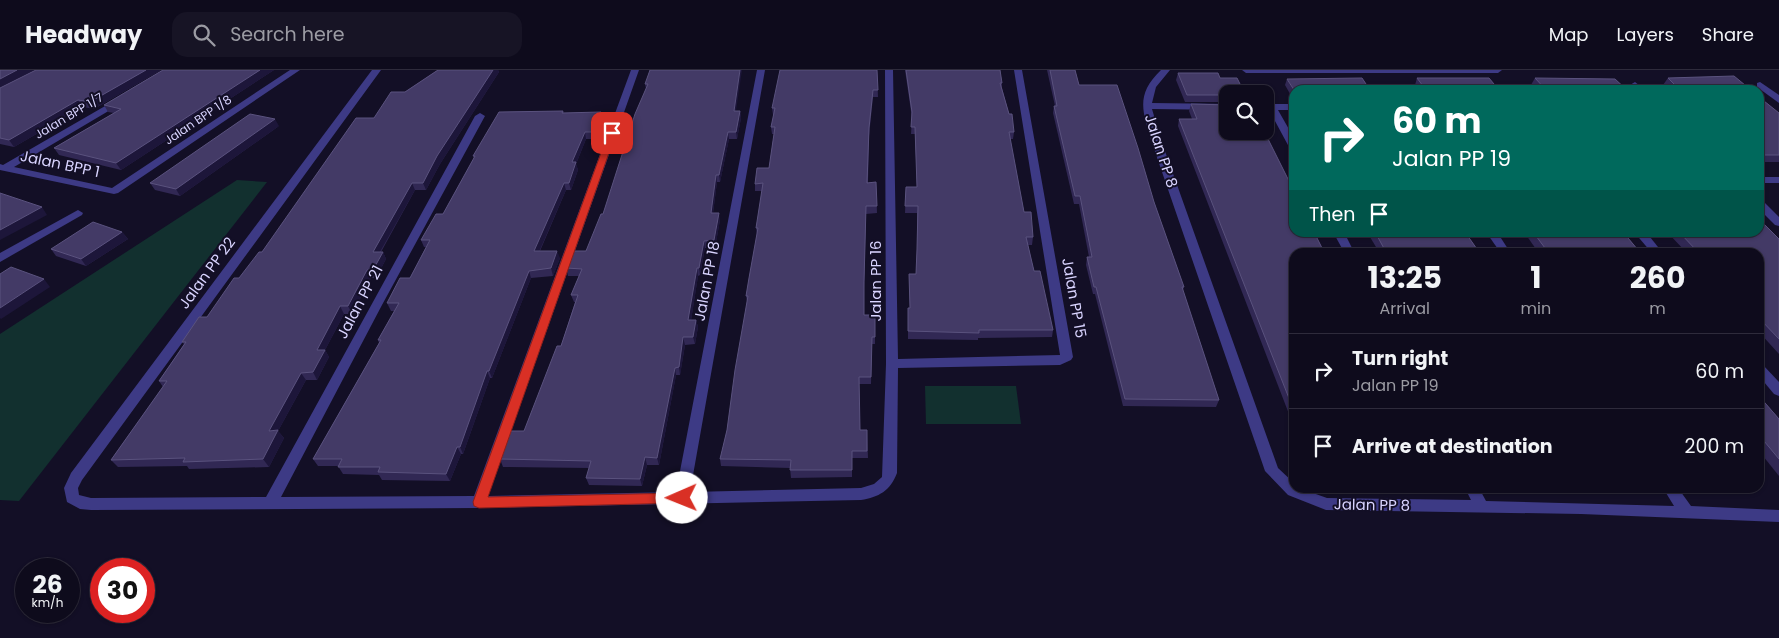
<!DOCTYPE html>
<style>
:root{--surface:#0e0b1c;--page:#171425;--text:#f1f3f6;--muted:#9b9ba3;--line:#2e2b3b}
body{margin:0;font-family:Poppins,sans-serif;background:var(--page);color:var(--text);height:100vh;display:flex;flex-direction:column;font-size:19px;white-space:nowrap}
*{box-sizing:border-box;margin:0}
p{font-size:16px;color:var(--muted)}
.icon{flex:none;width:28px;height:28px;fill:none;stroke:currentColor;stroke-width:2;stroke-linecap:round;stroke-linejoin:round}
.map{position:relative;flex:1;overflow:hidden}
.side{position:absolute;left:1289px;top:178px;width:475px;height:245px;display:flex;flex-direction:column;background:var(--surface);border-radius:15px;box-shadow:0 1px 4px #0004,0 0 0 1px var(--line)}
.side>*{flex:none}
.top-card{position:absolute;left:1289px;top:15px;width:475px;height:152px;border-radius:15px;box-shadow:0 1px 4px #0004,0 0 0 1px var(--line);background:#00695c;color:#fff;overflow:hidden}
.fabs{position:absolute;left:1219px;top:15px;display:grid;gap:10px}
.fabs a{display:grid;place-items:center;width:55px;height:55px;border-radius:10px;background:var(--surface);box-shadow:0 1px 4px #0004,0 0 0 1px var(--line);font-size:25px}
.speed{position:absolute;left:15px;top:488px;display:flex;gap:10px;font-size:25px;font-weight:700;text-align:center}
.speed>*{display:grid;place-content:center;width:65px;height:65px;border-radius:50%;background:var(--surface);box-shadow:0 1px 4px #0004,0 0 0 1px var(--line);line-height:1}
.speed small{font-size:12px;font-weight:400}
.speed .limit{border:8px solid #d22;background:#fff;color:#111}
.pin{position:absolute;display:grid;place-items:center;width:42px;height:42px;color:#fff;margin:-21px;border-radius:10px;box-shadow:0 2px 8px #0006}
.me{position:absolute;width:55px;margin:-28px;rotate:269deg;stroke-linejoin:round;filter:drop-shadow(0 0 4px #0008)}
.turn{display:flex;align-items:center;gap:18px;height:105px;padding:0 20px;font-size:22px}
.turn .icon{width:65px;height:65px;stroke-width:2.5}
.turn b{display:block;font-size:35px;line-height:42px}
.then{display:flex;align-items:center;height:48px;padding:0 20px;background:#0003;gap:10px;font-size:19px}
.eta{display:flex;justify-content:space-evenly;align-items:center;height:85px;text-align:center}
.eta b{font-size:30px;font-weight:700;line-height:35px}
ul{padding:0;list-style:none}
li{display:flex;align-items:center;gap:15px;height:75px;padding:0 20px;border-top:1px solid var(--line)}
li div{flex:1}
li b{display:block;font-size:19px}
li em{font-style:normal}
header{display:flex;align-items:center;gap:30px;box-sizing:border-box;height:70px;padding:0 25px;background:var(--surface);border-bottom:1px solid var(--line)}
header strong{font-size:24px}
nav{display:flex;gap:28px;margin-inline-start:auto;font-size:18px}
.search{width:350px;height:45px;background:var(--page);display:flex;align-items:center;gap:12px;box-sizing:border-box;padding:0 18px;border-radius:15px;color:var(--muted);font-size:19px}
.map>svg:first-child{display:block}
</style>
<header>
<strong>Headway</strong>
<div class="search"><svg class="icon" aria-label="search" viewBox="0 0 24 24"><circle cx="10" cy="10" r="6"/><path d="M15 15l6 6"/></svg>Search here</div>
<nav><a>Map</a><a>Layers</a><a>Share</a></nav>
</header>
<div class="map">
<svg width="1779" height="568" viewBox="0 0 1779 568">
<rect width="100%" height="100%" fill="#130f26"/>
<g fill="#12302f">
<path d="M237,110L267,112L19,431L0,430V264Z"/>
<path d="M925,316H1016L1021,354H926Z"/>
</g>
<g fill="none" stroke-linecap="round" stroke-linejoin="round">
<g fill="#3d3a85" fill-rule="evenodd">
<path d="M290,0H300L118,123L114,124L0,100V94L3,95L119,28L124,31L122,33L14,97L112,118Z"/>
<path d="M372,0H381L82,410L78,418L79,425L91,428L266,427L475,46L480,43L485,46L382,235L281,427L474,426L631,0H639L488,426L676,422L757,0H765L690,422L861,418L874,414L882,407L886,294L885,0H893L898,289L1060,285L1014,0H1022L1073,287L1071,290L1060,295L898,298L897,403C890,421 879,427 861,430L479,438L91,440L80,439L67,432L64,418L71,403Z"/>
<path d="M1161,0H1170L1156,17L1152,33L1228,34V40L1152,39L1161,70L1278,398L1294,413V418H1299L1327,428L1471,430L1465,418H1479L1486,431L1674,436L1663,418H1678L1691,436L1779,440V452L1581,444L1326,440L1288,425L1265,401L1151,70C1142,40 1136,24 1161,0Z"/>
<path d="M1242,0H1502L1498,3H1246Z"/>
<path d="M1635,12L1645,20H1635L1630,15Z"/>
<path d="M1760,12L1779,25V33L1757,17V13Z"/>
<path d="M1265,34H1294V40H1278L1294,68V80L1289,77L1269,40H1265Z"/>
<rect x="1759" y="107" width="20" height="6"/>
<path d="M1759,130L1763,131L1779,147V156L1775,155L1759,139Z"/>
<path d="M78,140L83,143L82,145L0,192V183Z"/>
<path d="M1333,162H1344L1354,182H1344Z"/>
<path d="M1486,162H1497L1510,182H1500Z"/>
<path d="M1634,162H1646L1662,182H1651Z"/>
<path d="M1759,294L1763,295L1779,312V326L1774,324L1759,306Z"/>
</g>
</g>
<g fill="#312854">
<path d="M36,0H161L94,39L83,37L14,77L0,74V18Z"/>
<path d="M163,0H274L121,100L59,85L54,78L114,43L108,42L104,35Z"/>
<path d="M438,0H498L499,2L440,94L426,120H415L381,182H383L386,189L376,208H371L352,244H344L325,280L329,287L317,310H306L278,361L284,368L269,397L189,399L187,396L118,397L111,390L163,317L159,311L184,274L182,272L207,247L374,48L405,22Z"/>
<path d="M650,0L736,41H740L741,48L737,69H729L720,112H717L713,143L720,150L715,178H705L700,205L698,206L691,250H696L698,257L695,274L685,275L680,305H676L659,395H647L642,416L589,415L586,408L589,398L503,397L500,389L524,361L561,276L575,232H574L571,225L579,206H568L566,198L586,181L603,144L646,19L645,14Z"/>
<path d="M877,0L878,27H873L869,66L868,113L876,112L877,143L866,144L864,220V245H875V274H872L871,314H859L860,360H867L868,388H852V407L791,408L790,398L721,396L720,389L727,360L747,232L746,226L757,165L756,158L762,121H755V114L769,98L774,64H772L771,57L774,45H773L772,38Z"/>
<path d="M905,0H1000L1002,13V18L1014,62L1013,69H1010L1024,142L1033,167L1032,175H1028L1034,201L1053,260L1052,267L978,268V270L908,269V238H910L909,204H916L917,183V143H905L906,117H917L915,64H911L912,48Z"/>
<path d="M1047,0H1075L1079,15L1154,132L1184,217L1183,220L1219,330L1216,337L1123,336L1095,224H1093L1086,195L1087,187H1089L1079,134H1074L1053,43L1054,36H1055Z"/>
<path d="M1178,3L1228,24V32H1185L1176,10Z"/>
<path d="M1417,8L1499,20H1418L1415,15Z"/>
<path d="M1535,8L1627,20H1536L1531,15Z"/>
<path d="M1668,8L1751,20H1668L1663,15Z"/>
<path d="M1287,9L1294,20V31L1285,15Z"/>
<path d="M1759,27L1779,43V92H1759Z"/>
<path d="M1191,34L1294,182V357L1178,56L1179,49H1192L1189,41Z"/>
<path d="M563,41L564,43L603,49L596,69H586L576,94L578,100L571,120H566L540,181L560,188L553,206L531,208L492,308H490L463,384H461L450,411L382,410L379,405L343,404L338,396H318L313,389L379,273L378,270L394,241H391L387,233L410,208L426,177H424L421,170L443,144L474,88L473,86Z"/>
<path d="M279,56L180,126L155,120L150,113Z"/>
<path d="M122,162L128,169L86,196L56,186L51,179Z"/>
<path d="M1367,162H1465L1479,182H1379Z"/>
<path d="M1524,162H1623L1638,180L1636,182H1538Z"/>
<path d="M1667,162H1759L1779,169V284L1759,262V182H1686Z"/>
<path d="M1759,326L1779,349V406L1759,381Z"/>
</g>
<g fill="#1d163a">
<path d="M17,0H35L0,18V9Z"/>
<path d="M146,0H161L94,39L90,32Z"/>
<path d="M260,0H274L121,100L116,93Z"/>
<path d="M493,0H498L499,2L440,94L426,120L423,113L437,86Z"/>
<path d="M740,0H742L735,48L734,41Z"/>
<path d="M873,20L869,66L868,120L869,58Z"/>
<path d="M78,30L83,37L14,77L9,70Z"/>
<path d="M740,41L741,48L737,69L736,62Z"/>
<path d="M601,42L603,49L596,69L594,62Z"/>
<path d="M275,49L279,56L180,126L176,119Z"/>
<path d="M585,62L586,69L576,94L578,100L571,120L569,113L572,92Z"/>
<path d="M728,62L729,69L720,112L719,105Z"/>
<path d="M716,105L717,112L712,150L711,143Z"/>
<path d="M412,113L415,120L376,189L373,182Z"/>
<path d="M564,113L566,120L536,189L534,181Z"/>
<path d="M42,137L47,145L0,170V160Z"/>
<path d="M719,143L720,150L715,178L714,170Z"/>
<path d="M122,162L128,169L86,196L81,189Z"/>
<path d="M704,171L705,178L700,205L699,198Z"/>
<path d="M557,181L560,188L553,206L551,198Z"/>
<path d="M383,182L386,189L376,208L373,200Z"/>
<path d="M697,198L698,206L690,258L688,250Z"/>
<path d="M367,200L371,208L352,244L348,236Z"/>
<path d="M529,201L531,208L492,308L489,301Z"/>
<path d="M44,209L50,217L1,249L0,248V238Z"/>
<path d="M340,236L344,244L325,280L329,287L317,310L313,302L317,280Z"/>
<path d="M696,250L698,257L695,274L693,267Z"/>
<path d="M683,267L685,275L680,305L679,297Z"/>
<path d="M675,298L676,305L659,395L657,388Z"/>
<path d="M487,301L490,308L463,384L460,377Z"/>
<path d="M301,303L306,310L278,361L284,368L269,397L263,389L269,361Z"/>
<path d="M457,377L461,384L450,411L446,404Z"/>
<path d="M645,387L647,395L642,416L640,409Z"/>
</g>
<g fill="#433a66" stroke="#5a527e">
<path d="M0,0H17L0,9Z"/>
<path d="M36,0H146L90,32L78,30L9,70L0,68V18Z"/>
<path d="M163,0H260L116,93L54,78L121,39L104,35Z"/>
<path d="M438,0H493L437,86L423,113H412L373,182H383L373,200H367L348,236H340L317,280H325L313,302L301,303L269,361L278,360L263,389L183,392L185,388L111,390L167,311H159L186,272H182L199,247H207L234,208H239L259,182H262L356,48H374L391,22H405Z"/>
<path d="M650,0H740L734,41H740L736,62H728L719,105H716L711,143H719L714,170L704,171L699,198H697L688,250H696L693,267H683L679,297L675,298L657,388L645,387L640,409L586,408L591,391L500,389L511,361H524L557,276H561L578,225H571L582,199L566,198L572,181H586L601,144H603L635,44L648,14H645Z"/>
<path d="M780,0H877L878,20H873L869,58L867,113L876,112L877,136H866L864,212V245H875V267H872L871,307H859L860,360H867V381H852V400H790L791,390L720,389L727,360L735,300L748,226H746L749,208L758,158H756L763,113L755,114L757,98H769L775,57H771L775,38H772Z"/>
<path d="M906,0H1000L1002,13H1000L1009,44H1012L1014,62H1009L1024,142H1031L1033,167H1026L1034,201H1040L1053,260H979V263L908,261V238H910L909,204H916L917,179L918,136H905L906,117H917L915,57H911L912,42Z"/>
<path d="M1050,0H1075L1079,15H1117L1138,78L1154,132L1184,217H1182L1219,330L1125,329L1096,217H1094L1087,187H1092L1080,126H1075L1054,36H1057Z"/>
<path d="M1178,3H1218L1220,8H1237L1245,24H1228V25H1187Z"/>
<path d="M1734,6L1751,20H1680L1668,8Z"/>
<path d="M1362,8L1370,20H1294L1287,9Z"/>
<path d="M1417,8H1489L1499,20H1426Z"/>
<path d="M1535,8L1615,9L1627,20H1546Z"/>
<path d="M1759,27L1779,43V85H1759Z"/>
<path d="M1191,34L1228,35V61H1264L1294,121V162H1314L1324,182H1294V341L1179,49H1197Z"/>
<path d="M563,41L562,43L601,42L594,62H585L572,92H576L569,113H564L534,181H557L551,198L529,201L489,301H487L460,377H457L446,404L378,402L380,397H338L342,389H313L381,270H378L399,233H387L400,208H410L430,170H421L436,144H443L475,86H473L499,42Z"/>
<path d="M250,44L275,49L176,119L150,113Z"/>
<path d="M0,123L42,137L0,160Z"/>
<path d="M1759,149L1779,169V269L1759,248V182H1698L1679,162H1759Z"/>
<path d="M93,152L122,162L81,189L51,179Z"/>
<path d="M1375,162H1465L1479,182H1386Z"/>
<path d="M1533,162H1623L1638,180H1632L1635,182H1548Z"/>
<path d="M11,197L44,209L0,238V204Z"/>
<path d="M1759,326L1779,349V389L1759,365Z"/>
</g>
<path fill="#d93025" stroke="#8d1f18" d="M609,61H615L616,63L488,427L682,423L687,424L689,428L687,432L682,433L479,438L474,436L473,432Z"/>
<g text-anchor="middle" stroke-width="4" stroke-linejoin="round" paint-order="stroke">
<g font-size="12" fill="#d9d4ff" stroke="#130f26">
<text transform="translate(69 46) rotate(-31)" y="4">Jalan BPP 1/7</text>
<text transform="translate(198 50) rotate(-34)" y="4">Jalan BPP 1/8</text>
</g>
<g font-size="15" fill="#d9d4ff" stroke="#130f26">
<text transform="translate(1161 81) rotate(72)" y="5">Jalan PP 8</text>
<text transform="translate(60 94) rotate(12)" y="5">Jalan BPP 1</text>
<text transform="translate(207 203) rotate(-54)" y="5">Jalan PP 22</text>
<text transform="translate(707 211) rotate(-79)" y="5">Jalan PP 18</text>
<text transform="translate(876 211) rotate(-90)" y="5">Jalan PP 16</text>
<text transform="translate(1074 228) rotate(80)" y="5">Jalan PP 15</text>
<text transform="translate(360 232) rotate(-62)" y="5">Jalan PP 21</text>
<text transform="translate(1372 435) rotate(1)" y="5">Jalan PP 8</text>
</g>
</g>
</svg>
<div class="fabs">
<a><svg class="icon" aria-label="search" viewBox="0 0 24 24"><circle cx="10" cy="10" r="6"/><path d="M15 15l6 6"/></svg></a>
</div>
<div class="speed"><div>26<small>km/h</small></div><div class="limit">30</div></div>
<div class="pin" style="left:612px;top:63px;background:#d93025"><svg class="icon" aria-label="arrive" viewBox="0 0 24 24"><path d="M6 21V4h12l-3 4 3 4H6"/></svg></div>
<svg class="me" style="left:682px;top:428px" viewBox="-20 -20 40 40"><circle r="19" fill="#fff"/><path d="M0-13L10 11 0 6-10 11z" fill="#d93025"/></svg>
<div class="top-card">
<div class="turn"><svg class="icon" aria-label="right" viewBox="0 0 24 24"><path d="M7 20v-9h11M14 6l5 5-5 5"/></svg><div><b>60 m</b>Jalan PP 19</div></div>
<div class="then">Then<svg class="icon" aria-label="arrive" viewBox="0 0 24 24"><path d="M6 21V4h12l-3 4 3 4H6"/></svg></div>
</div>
<section class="side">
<div class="eta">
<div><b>13:25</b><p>Arrival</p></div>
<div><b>1</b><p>min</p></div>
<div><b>260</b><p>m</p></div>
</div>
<ul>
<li><svg class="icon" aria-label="right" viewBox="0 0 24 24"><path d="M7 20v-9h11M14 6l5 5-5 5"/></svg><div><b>Turn right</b><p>Jalan PP 19</p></div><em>60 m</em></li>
<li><svg class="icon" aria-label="arrive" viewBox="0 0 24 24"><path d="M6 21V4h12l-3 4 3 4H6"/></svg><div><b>Arrive at destination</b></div><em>200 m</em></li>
</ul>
</section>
</div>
